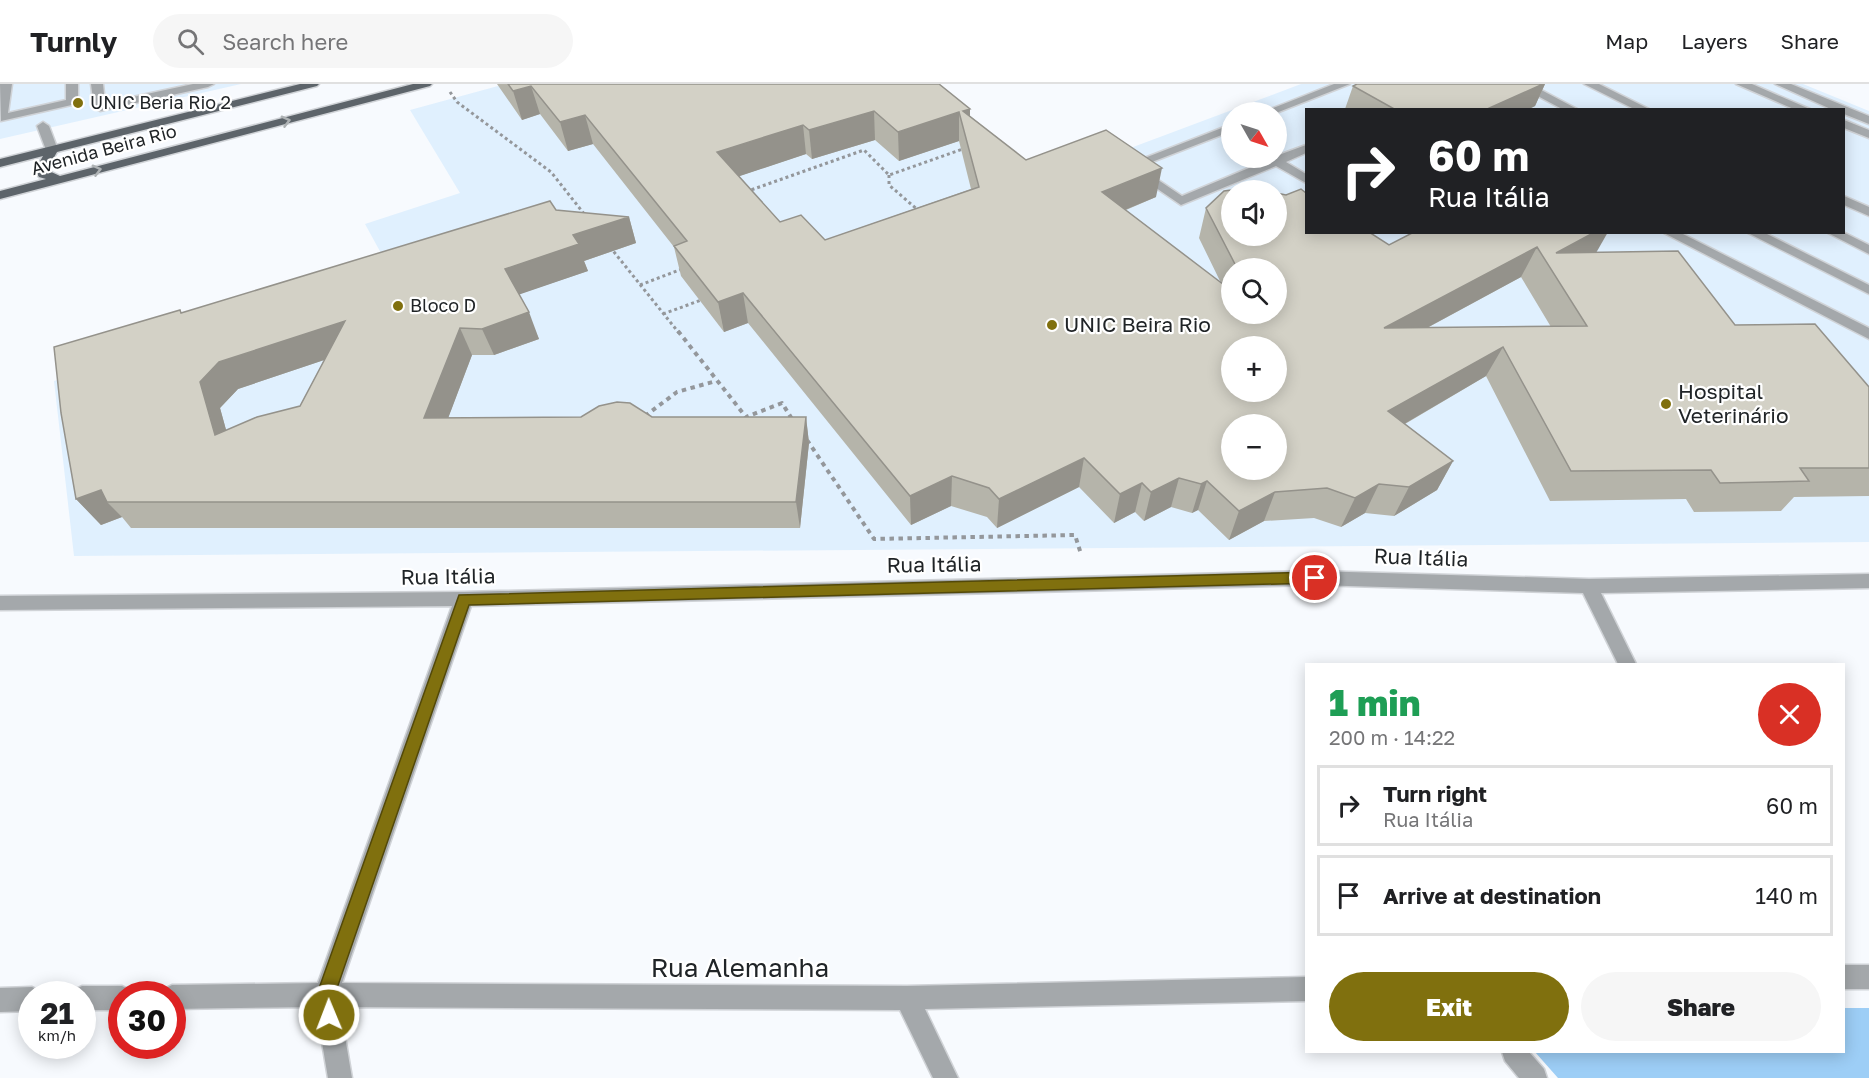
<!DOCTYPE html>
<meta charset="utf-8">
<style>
:root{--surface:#fff;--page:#f6f6f6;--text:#202124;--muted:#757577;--line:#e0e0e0;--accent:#80700e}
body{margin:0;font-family:"Golos Text",sans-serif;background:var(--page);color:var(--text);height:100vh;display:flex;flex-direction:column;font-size:22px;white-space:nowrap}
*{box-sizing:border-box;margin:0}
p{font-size:20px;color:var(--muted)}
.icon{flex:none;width:33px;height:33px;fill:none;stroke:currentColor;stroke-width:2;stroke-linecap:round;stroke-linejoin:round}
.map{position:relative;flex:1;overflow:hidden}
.sheet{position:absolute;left:1305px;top:579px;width:540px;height:390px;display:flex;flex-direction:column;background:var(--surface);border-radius:0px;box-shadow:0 3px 15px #0003}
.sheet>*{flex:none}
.hud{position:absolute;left:1305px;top:24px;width:540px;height:126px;border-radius:0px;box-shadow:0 3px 15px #0003;background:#202124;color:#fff;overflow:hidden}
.needle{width:39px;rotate:129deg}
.controls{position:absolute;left:1221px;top:18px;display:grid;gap:12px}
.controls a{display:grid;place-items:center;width:66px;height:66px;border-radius:50%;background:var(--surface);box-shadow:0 3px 15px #0003;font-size:30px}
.speed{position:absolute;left:18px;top:897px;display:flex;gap:12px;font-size:30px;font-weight:700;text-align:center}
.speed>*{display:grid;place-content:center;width:78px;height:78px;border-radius:50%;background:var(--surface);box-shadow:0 3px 15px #0003;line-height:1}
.speed small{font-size:15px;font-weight:400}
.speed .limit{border:9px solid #d22;background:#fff;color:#111}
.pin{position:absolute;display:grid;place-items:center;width:51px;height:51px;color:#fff;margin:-26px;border:3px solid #fff;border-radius:50%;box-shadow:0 2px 6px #0007}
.me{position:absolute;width:66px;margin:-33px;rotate:359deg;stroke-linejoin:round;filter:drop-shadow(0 0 4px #0008)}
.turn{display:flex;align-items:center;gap:21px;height:126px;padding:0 24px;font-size:27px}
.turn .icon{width:78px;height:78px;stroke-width:2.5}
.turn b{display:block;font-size:42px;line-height:51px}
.round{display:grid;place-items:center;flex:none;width:63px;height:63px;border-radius:32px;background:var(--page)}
.summary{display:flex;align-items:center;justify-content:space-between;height:102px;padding:0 24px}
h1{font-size:36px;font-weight:800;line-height:45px;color:#1e9e55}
.cta{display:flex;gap:12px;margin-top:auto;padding:12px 24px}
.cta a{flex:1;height:69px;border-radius:36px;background:var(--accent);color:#fff;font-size:24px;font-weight:800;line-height:69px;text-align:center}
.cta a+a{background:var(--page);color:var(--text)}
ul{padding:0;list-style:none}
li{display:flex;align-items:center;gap:18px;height:81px;margin:0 12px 9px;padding:0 12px;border:3px solid var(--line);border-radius:0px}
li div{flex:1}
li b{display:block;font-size:22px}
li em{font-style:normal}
header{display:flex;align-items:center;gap:36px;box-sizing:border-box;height:84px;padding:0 30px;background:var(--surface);border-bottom:2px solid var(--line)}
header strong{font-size:28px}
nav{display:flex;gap:33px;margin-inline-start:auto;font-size:21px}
.search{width:420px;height:54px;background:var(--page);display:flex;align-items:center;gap:15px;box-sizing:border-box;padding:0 21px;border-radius:33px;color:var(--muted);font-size:22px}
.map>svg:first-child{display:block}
</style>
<header>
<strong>Turnly</strong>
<div class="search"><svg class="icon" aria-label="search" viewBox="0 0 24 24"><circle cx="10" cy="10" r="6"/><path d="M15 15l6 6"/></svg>Search here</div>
<nav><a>Map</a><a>Layers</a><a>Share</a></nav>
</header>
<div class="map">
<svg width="1869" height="994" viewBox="0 0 1869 994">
<rect width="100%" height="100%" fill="#f7fafe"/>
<g fill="#e0f0fe" fill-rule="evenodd">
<path d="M0,0H241L0,55Z"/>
<path d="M922,0L1045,96L1301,0H1803L1869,27V458L74,472L54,297L393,191L365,140L460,109L410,26L498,2ZM1306,26H1844V148H1306ZM1232,28H1276V74H1232ZM1232,106H1276V152H1232ZM1232,184H1276V230H1232ZM1232,262H1276V308H1232ZM1232,340H1276V386H1232Z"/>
</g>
<path fill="#9dcef6" d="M1844,924H1869V994H1558L1535,968H1844Z"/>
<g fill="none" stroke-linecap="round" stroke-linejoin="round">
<defs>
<g id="minor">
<path d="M0,0H12L8,29L66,16V0H78V18L76,20L1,37Z"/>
<path d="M91,0H103L105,19L193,0H214L208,3L100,27L94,24Z"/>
<path d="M1334,0H1350L1276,29L1263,28Z"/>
<path d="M1515,0H1530L1579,26H1564Z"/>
<path d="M1584,0H1599L1651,26H1636Z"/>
<path d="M1736,0H1752L1812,26H1796Z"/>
<path d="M1775,0H1791L1869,32V40L1844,30V26H1833Z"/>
<path d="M1844,36L1869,46V54L1844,44Z"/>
<path d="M43,38L49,42L58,66L56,69L52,70L46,66L37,42Z"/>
<path d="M1232,40V47L1139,83L1182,112L1268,76L1266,74H1276V72L1306,61V69L1286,78L1306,90V99L1276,82L1181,121L1124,82Z"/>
<path d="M1844,112L1869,123V132L1844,121Z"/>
<path d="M1662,148H1679L1869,244V255Z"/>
<path d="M1746,148H1763L1869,201V210Z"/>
<path d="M1826,148H1843L1869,161V170Z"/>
<path d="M1315,487L1589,495L1869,490V504L1601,509L1636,580H1618L1583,509L1315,501L471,522L342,899L907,902L1306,893V917L925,925L958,994H933L900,926L340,923L352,994H328L316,923L172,925V910H161L164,905L172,901L318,899L452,522L0,526V512L464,508Z"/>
<rect x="1844" y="881" width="25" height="24"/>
<path d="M82,902H122L130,906L132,910H122V926H82V910H72L74,906Z"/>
<path d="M32,903L40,907L42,910H32V927L0,928V904Z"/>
<path d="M1502,968H1529L1544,985L1547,994H1519L1505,977Z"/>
</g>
<path id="major" d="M300,0H319L317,2L57,68L47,86L60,92L413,0H432L430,2L0,115V107L46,95L39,93L35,86L43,72L0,83V75Z"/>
</defs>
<use href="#minor" stroke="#d0d3d7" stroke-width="3"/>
<use href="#major" stroke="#d0d3d7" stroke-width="3"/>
<g stroke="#94979b" stroke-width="3" stroke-dasharray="3 3" stroke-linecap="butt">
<path d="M450,8L457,18L551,88L585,131"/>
<path d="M889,91V101L919,127"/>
<path d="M750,108L748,107L864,66L889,91L963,65"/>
<path d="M610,163L679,249"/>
<path d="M640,201L682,185"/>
<path d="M663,230L704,215"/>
</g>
<g stroke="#94979b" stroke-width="4" stroke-dasharray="4.5 4.5" stroke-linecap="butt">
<path d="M678,247L746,333L782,319L792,335"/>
<path d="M645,332L677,308L716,297"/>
<path d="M807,356L874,455L1075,451L1081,470"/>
</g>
<use href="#minor" fill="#a4a8ab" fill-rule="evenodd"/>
<use href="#major" fill="#5d646a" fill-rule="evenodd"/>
</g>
<g fill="#b5b4aa" fill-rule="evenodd">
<path d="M497,0H939L970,25V32L1026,76L1156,113L1126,126L1221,199L1199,154L1206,124L1389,161L1414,148L1596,168L1735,241L1869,303V412L1794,413L1781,427L1694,428L1686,415L1550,417L1486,292L1405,340L1453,377L1437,406L1394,432L1365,429L1341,443L1314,434L1264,437L1229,456L1198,426L1192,429L1171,423L1144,437L1135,428L1114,439L1079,403L997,444L987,433L951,422L911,441L748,239L724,248L681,192L674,163L593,60L568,67L540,30L522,36ZM875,56L899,77L959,57L971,105L825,156L780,138L739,92L806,70L812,75ZM1232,184H1276V230H1232ZM1521,193L1551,243L1427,244Z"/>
<path d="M1357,0H1545L1535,22L1527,26L1345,25L1353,2Z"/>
<path d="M629,133L636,159L584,177L588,187L519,210L539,255L494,271H472L448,334L806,333L809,359L800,444H131L122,433L101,441L76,415L182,229ZM324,276L300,322L226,346L220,324L238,305Z"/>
</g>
<g fill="#94928b">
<path d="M1543,0H1545L1535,22L1527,26H1485Z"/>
<path d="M531,2L540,30L522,36L513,7Z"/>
<path d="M970,25V54L963,27Z"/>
<path d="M874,27L875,56L812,75L809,46Z"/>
<path d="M959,28V57L899,77L898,48Z"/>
<path d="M585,31L593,60L568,67L560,38Z"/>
<path d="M803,41L806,70L722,98L717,68Z"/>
<path d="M1162,84L1156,113L1098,137L1102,108Z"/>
<path d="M629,133L636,159L584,177L588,187L515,212L505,185L573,151Z"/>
<path d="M1595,148H1608L1596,169H1556Z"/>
<path d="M1537,163L1521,193L1371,274L1384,244Z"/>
<path d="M743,209L748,239L724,248L718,218Z"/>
<path d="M529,228L539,255L494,271L482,245Z"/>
<path d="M345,237L360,264L238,305L220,324L235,378L215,351L200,298L219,278Z"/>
<path d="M460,244L472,271L438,361L424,334Z"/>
<path d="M1503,263L1486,292L1375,357L1388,327Z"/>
<path d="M806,333L809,359L800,444L796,418Z"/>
<path d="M1084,374L1079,403L997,444L999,415Z"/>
<path d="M1453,377L1437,406L1394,432L1409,403Z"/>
<path d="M952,392L951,422L911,441L910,412Z"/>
<path d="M1179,394L1171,423L1144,437L1151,408Z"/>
<path d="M1207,397L1198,426L1192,429L1201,400Z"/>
<path d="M1142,399L1135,428L1114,439L1120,410Z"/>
<path d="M1379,400L1365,429L1341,443L1355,414Z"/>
<path d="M101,406L107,418L122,433L101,441L76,415Z"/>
<path d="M1275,408L1264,437L1229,456L1239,427Z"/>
</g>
<g fill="#d3d1c6" stroke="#94928b" stroke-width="1.5" fill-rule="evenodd">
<path d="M508,0H939L970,25L963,27L1026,76L1106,46L1162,84L1102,108L1232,207V230H1276V184H1237L1206,124L1224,107L1254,103L1267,106H1232V152H1276V109L1286,111L1301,105L1306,109V148H1369L1389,161L1414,148H1595L1556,169L1678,167L1735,241L1815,240L1869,303V384H1800L1809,397L1720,399L1711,386L1571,387L1503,263L1388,327L1453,377L1409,403L1379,400L1355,414L1327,404L1275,408L1239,427L1207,397L1201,400L1179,394L1151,408L1142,399L1120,410L1084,374L999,415L989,404L952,392L910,412L743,209L718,218L674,162L687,157L585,31L560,38L531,2L513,7ZM874,27L898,48L959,28L979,103L825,156L801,131L780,138L717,68L803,41L809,46ZM1537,163L1587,242L1384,244ZM1232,262H1276V308H1232ZM1232,340H1276V386H1232Z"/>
<path d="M1357,0H1543L1485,26H1396L1353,2Z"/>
<path d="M550,117L556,126L629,133L573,151L579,160L505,185L529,228L482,245L460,244L424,334L581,333L599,322L617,318L630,319L652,333H806L796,418H107L101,406L76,415L61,329L54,263L180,226L181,229ZM345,237L300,322L257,333L215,351L200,298L219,278Z"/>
</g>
<defs><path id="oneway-chevron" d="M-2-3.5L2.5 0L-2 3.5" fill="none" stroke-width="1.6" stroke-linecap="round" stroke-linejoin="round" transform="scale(1.5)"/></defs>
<g stroke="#aeb2b4">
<use href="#oneway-chevron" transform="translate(286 37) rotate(-15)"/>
<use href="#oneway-chevron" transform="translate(97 86) rotate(-15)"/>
</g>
<path fill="#80700e" stroke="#534909" stroke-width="1.5" d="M1315,488L1322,494L1315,499L469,521L335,910L338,931L336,938L329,940L323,938L317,910L459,511Z"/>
<g fill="#80700e" stroke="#fff" stroke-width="2">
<circle cx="78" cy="19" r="6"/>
<circle cx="398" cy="222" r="6"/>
<circle cx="1052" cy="241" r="6"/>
<circle cx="1666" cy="320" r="6"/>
</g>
<g text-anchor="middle" stroke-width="4.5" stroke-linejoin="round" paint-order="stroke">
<g font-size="18" fill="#202427" stroke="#fff" text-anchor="start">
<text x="90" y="25">UNIC Beria Rio 2</text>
<text x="410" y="228">Bloco D</text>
</g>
<g font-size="18" fill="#202427" stroke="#fff">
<text transform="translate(104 66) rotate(-15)" y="6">Avenida Beira Rio</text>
</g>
<g font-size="21" fill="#202427" stroke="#fff" text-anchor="start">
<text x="1064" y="248">UNIC Beira Rio</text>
<text x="1678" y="315">Hospital<tspan x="1678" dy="24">Veterinário</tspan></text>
</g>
<g font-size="21" fill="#202427" stroke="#fff">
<text transform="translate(1421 474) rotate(2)" y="7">Rua Itália</text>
<text transform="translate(934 481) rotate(-1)" y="7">Rua Itália</text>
<text transform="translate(448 493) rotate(-1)" y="7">Rua Itália</text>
</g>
<g font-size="26" fill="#202427" stroke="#fff">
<text x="740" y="893">Rua Alemanha</text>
</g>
</g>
</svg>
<div class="controls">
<a><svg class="needle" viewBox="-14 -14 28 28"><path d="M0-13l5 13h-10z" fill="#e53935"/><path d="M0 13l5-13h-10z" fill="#757577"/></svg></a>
<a><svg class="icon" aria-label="sound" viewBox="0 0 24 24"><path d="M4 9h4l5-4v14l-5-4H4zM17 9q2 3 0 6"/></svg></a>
<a><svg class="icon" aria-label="search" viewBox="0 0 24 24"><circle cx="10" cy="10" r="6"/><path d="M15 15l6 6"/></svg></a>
<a>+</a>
<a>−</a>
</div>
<div class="speed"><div>21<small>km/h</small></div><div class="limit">30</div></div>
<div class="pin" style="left:1315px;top:494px;background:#d93025"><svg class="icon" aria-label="arrive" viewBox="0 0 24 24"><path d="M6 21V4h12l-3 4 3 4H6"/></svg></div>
<svg class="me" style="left:329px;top:931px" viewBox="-20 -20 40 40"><circle r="17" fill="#80700e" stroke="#fff" stroke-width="3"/><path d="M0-11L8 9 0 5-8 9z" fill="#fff"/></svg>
<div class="hud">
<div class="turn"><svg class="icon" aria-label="right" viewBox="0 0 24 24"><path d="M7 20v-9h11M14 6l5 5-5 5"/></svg><div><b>60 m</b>Rua Itália</div></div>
</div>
<section class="sheet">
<div class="summary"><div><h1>1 min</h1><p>200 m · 14:22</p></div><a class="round" style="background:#d93025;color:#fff"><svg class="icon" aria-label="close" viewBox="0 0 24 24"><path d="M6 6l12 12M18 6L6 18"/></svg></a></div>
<ul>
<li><svg class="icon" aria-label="right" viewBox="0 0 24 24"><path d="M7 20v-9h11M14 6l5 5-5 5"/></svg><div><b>Turn right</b><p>Rua Itália</p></div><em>60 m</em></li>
<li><svg class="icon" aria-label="arrive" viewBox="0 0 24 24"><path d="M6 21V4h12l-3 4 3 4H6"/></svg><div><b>Arrive at destination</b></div><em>140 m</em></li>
</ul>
<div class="cta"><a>Exit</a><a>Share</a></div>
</section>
</div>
